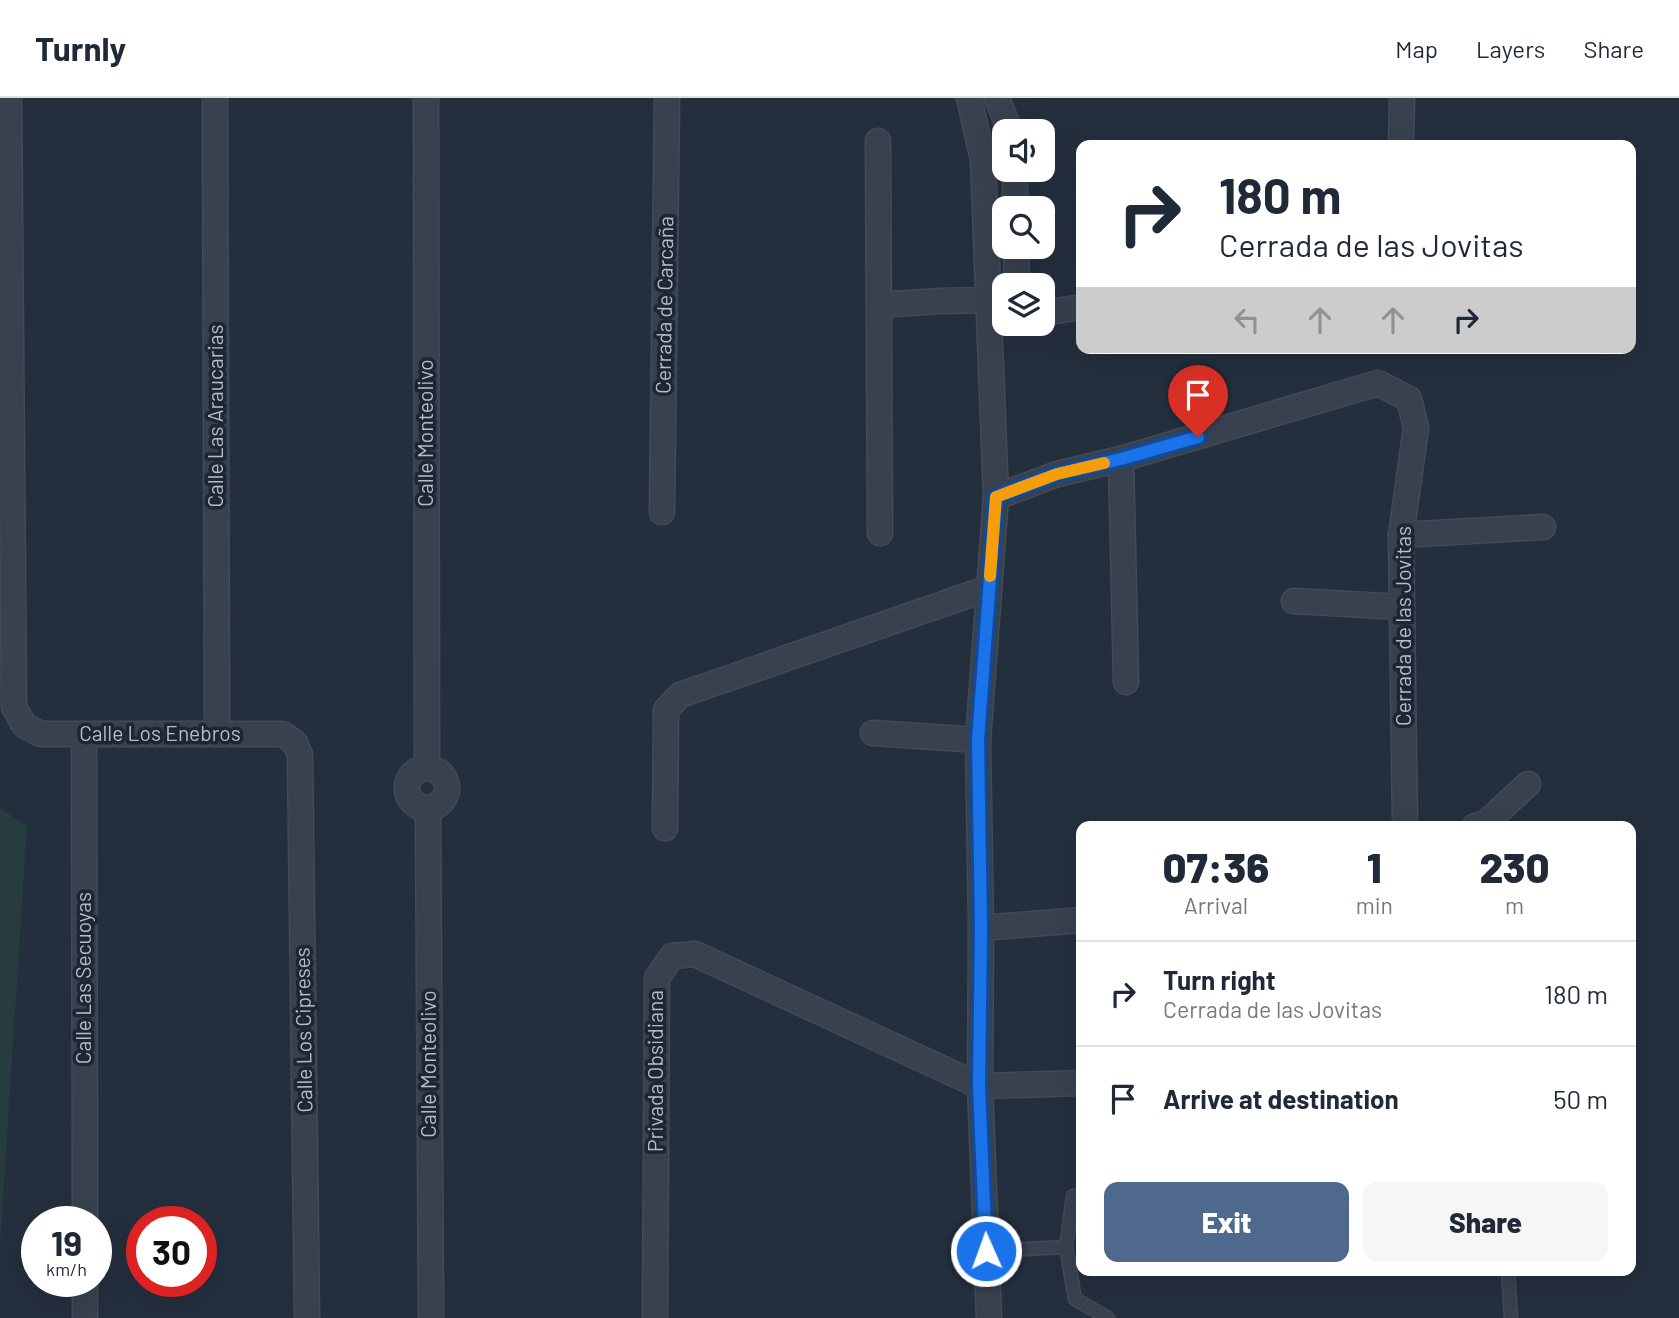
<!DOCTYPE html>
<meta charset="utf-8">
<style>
:root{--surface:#fff;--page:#f6f6f7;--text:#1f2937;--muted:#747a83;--line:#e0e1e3;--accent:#4f688e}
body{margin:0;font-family:Barlow,sans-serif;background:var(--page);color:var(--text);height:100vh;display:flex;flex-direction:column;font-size:26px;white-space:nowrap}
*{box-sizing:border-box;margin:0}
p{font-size:23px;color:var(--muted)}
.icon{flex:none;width:38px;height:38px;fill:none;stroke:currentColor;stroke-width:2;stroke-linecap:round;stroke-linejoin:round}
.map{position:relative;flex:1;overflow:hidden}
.side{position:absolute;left:1076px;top:723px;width:560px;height:455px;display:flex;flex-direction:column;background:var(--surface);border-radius:14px;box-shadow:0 7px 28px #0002}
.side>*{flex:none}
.banner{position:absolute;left:1076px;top:42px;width:560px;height:214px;border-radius:14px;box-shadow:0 7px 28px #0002;background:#fff;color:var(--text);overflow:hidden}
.tools{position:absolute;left:992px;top:21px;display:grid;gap:14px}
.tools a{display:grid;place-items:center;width:63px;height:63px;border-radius:14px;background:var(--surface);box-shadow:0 7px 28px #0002;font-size:35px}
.speed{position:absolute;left:21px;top:1108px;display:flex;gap:14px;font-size:35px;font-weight:700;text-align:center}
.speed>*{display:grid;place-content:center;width:91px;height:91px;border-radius:50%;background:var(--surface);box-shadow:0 7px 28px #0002;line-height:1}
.speed small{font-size:18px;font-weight:400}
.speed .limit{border:10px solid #d22;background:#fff;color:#111}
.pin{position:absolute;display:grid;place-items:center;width:60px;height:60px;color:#fff;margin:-72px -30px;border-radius:50% 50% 50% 0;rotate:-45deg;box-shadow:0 0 7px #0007}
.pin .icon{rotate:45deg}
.me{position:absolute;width:77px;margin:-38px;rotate:358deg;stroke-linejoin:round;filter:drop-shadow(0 0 5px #0008)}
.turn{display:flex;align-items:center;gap:24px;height:147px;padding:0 28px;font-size:32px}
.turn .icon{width:91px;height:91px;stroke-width:2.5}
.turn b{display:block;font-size:49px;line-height:60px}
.lanes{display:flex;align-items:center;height:66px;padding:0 28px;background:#0003;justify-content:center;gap:35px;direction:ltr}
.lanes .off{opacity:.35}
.eta{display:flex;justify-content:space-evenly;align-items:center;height:119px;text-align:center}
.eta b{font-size:42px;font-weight:800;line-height:49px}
.action{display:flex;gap:14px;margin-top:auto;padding:14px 28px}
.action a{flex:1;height:80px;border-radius:14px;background:var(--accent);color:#fff;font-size:28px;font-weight:800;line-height:80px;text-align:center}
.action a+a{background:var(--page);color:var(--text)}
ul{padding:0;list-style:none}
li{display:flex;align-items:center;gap:21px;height:105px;padding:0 28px;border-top:2px solid var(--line)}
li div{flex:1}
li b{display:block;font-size:26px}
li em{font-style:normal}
header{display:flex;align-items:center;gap:42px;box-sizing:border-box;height:98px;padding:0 35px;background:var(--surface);border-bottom:2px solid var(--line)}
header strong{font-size:33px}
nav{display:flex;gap:38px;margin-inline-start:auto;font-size:24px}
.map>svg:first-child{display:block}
</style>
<header>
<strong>Turnly</strong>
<nav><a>Map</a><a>Layers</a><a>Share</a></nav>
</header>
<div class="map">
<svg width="1679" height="1220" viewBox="0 0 1679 1220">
<rect width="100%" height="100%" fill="#242f3e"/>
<path fill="#263c3f" d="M0,710L27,728L0,1147Z"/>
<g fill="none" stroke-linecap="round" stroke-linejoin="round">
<defs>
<g id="service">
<path d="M1082,1097L1073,1098L1066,1149L1075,1201L1108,1220"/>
<path d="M986,1153L1066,1149"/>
<path d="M1508,1172L1511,1220"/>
</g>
<g id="minor">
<path d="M9,0L14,609L24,627L40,636H283L295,645L300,657L307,1220"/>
<path d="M215,0L217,636"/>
<path d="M426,0L427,670"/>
<path d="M969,0L983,62L996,399L978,642L981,830L980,988L989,1220"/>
<path d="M997,0L1010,33"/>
<path d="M878,43L880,435"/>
<path d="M1401,47L1402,0"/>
<path d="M1015,72V110"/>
<path d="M1016,149L1017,187"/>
<path d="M879,207L940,203L989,202"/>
<path d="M1043,215L1082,209"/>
<path d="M1121,361L1126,584"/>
<path d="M996,399L1057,376L1121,361L1378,285L1409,301L1416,330L1401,437L1405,728"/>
<path d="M662,414L667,0"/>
<path d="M1401,437L1543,429"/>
<path d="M1294,503L1401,509"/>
<path d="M873,635L978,642"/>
<path d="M84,636L85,1124"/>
<circle cx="427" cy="690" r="20"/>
<path d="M428,711L431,1220"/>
<path d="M1475,728L1486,725L1528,686"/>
<path d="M665,730L666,612L680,597L989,490"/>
<path d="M981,830L1082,822"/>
<path d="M85,1183V1220"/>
<path d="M655,1220L657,880L672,858L695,856L980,988L1082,985"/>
</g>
</defs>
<use href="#service" stroke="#414a57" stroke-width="15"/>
<use href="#minor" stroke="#414a57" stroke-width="27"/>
<use href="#service" stroke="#38414e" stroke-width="12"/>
<use href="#minor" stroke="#38414e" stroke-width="24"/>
</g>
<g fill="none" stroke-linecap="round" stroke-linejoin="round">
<defs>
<path id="route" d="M986,1153L979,988L981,830L978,642L996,399L1057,376L1121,361L1198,339"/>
</defs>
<use href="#route" stroke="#114b97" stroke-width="18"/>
<use href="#route" stroke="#1a73e8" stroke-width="12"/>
<path stroke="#f59e0b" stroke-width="12" d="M990,478L996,399L1057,376L1104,365"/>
</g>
<g text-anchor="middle" stroke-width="7" stroke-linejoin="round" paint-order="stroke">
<g font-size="21" fill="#b4bcc9" stroke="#1d2633">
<text transform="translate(665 207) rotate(-89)" y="7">Cerrada de Carcaña</text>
<text transform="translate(216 318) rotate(-90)" y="7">Calle Las Araucarias</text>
<text transform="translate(426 335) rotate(-90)" y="7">Calle Monteolivo</text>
<text transform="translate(1404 528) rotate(-90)" y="7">Cerrada de las Jovitas</text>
<text x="160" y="643">Calle Los Enebros</text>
<text transform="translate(84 880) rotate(-90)" y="7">Calle Las Secuoyas</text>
<text transform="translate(304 932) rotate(-91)" y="7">Calle Los Cipreses</text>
<text transform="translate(429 966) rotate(-90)" y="7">Calle Monteolivo</text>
<text transform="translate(656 973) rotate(-90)" y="7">Privada Obsidiana</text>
</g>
</g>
</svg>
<div class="tools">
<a><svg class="icon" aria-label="sound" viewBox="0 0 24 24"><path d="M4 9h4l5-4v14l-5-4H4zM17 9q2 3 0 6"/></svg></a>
<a><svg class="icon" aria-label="search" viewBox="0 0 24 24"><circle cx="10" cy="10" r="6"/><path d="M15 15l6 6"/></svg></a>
<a><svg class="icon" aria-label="layers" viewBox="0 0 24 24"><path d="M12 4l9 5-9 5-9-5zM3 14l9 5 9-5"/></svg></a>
</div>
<div class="speed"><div>19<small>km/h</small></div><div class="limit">30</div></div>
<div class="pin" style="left:1198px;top:339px;background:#d93025"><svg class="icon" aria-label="arrive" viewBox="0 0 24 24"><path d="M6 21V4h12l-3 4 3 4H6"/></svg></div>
<svg class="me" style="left:986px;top:1153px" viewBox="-20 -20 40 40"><circle r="17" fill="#1a73e8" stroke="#fff" stroke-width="3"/><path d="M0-11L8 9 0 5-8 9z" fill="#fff"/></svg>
<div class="banner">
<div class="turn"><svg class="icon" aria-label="right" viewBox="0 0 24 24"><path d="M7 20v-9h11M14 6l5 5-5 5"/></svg><div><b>180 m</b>Cerrada de las Jovitas</div></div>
<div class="lanes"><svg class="icon off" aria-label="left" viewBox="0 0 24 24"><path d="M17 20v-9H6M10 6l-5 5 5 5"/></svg><svg class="icon off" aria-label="ahead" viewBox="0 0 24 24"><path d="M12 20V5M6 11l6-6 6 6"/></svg><svg class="icon off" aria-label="ahead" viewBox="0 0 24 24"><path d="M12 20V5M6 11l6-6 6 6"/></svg><svg class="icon" aria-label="right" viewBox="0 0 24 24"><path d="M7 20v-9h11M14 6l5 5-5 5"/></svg></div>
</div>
<section class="side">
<div class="eta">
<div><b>07:36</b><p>Arrival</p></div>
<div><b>1</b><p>min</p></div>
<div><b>230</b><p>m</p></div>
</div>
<ul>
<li><svg class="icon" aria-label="right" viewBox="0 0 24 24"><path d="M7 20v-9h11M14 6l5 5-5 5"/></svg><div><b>Turn right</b><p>Cerrada de las Jovitas</p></div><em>180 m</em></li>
<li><svg class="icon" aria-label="arrive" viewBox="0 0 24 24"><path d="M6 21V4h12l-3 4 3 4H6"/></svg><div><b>Arrive at destination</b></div><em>50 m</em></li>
</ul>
<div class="action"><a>Exit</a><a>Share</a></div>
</section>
</div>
